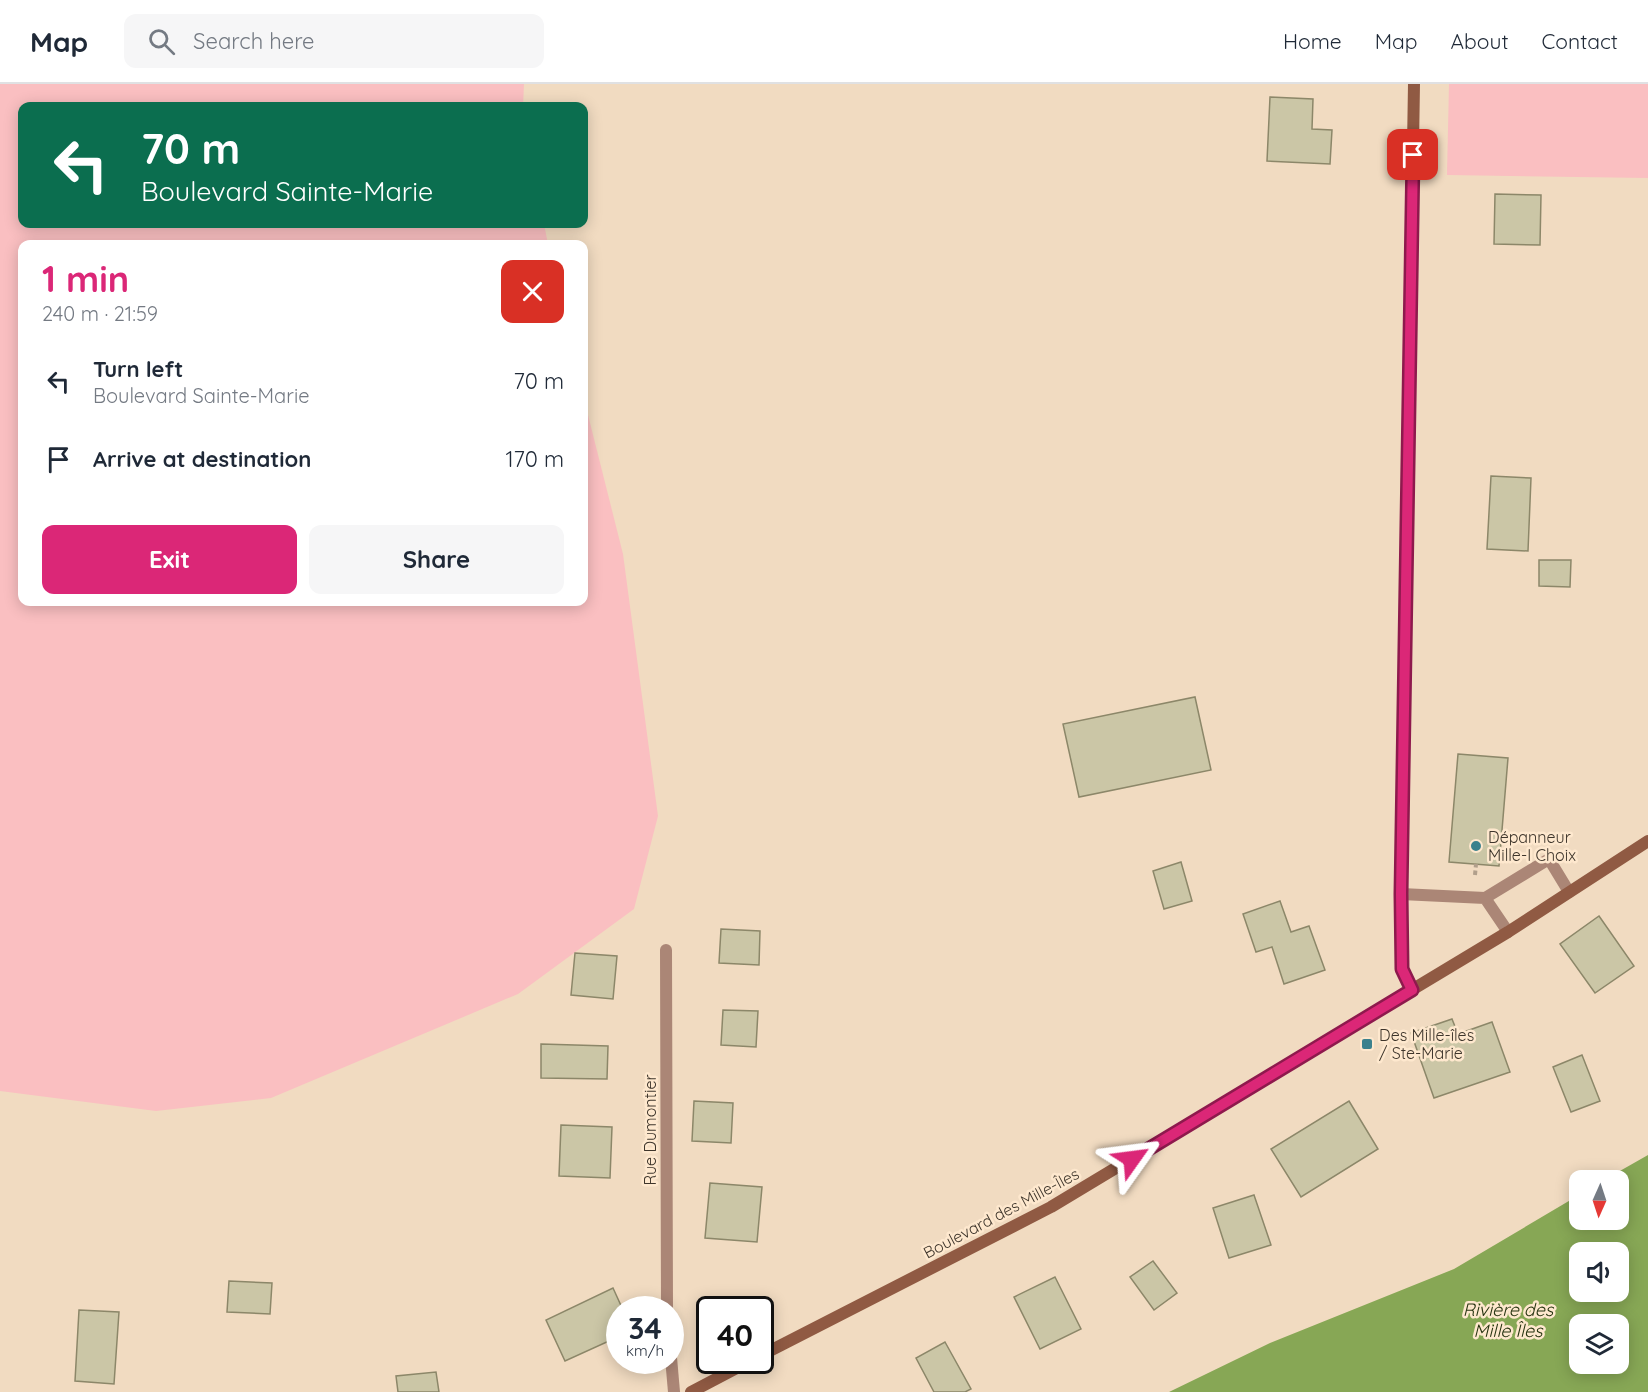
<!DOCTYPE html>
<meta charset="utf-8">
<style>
:root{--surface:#fff;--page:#f6f6f7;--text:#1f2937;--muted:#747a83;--line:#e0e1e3;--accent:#db2777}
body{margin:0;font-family:Quicksand,sans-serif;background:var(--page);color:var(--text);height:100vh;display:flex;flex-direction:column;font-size:22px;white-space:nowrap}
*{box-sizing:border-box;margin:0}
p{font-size:20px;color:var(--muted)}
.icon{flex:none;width:33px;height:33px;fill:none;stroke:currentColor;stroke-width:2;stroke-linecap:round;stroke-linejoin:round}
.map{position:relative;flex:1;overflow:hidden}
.details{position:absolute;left:18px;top:156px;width:570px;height:366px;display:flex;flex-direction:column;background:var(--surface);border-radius:12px;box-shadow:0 3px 15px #0003}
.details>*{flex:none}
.top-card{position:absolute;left:18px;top:18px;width:570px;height:126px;border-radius:12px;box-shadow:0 3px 15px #0003;background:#0b6e4f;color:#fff;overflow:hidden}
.needle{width:39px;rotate:183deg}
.tools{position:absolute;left:1569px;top:1086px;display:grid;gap:12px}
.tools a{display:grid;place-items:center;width:60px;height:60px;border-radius:12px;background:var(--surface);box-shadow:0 3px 15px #0003;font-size:30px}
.speed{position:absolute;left:606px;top:1212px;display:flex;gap:12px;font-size:30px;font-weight:700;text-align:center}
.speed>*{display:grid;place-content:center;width:78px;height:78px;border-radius:50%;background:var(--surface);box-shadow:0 3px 15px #0003;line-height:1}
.speed small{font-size:15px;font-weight:400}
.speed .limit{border:3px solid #111;border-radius:9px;background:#fff;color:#111}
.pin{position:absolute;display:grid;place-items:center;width:51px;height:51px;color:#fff;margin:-26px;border-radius:12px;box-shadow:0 3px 9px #0006}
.me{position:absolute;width:66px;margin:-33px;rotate:59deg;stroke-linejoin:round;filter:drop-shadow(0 0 4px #0008)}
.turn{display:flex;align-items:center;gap:21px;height:126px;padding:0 24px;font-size:27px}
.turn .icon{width:78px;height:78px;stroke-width:2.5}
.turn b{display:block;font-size:42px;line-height:51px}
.round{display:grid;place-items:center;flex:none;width:63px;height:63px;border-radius:12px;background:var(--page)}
.headline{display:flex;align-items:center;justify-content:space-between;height:102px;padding:0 24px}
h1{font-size:36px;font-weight:700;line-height:45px;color:var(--accent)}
.button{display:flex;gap:12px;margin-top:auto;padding:12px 24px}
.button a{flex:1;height:69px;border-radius:12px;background:var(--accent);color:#fff;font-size:24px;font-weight:700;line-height:69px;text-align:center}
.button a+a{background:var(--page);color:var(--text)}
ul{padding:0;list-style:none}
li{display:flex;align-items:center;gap:18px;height:78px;padding:0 24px}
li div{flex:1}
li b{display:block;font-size:22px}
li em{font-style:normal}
header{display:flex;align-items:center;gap:36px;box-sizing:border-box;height:84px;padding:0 30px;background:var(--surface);border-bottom:2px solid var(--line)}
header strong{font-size:28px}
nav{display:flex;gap:33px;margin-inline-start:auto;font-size:21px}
.search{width:420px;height:54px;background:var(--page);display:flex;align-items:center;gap:15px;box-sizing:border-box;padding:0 21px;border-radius:12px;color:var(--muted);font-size:22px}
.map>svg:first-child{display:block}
</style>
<header>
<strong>Map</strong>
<div class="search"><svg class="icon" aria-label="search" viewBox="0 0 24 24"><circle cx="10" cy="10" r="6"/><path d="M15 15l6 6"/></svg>Search here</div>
<nav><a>Home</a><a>Map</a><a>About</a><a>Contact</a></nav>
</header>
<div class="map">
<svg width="1648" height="1308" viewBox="0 0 1648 1308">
<rect width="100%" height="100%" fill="#f1dbc1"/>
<g fill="#fabfc1">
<path d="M0,0H524L523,22H22V140H544L548,160H22V518H584V315L623,470L658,732L634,825L518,910L271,1014L156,1027L0,1007Z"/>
<path d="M1449,0H1648V94L1447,91Z"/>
</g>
<path fill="#87a755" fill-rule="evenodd" d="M1648,1071V1308H1169L1270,1259L1454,1185L1579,1111L1580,1136H1618V1096H1604ZM1580,1168H1618V1208H1580ZM1580,1240H1618V1280H1580Z"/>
<g fill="#cbc6a6" stroke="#8c8769" stroke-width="1.5">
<path d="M1270,13L1313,15L1312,45L1332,46L1330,80L1267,77Z"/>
<path d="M1495,110L1541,111L1540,161L1494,160Z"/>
<path d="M1491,392L1531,394L1528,467L1487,465Z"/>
<path d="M1539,476H1571L1570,503L1539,502Z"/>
<path d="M1195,613L1211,686L1079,713L1063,640Z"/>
<path d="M1458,670L1508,674L1499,782L1449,778Z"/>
<path d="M1181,778L1192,817L1164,825L1153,787Z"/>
<path d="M1280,817L1291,848L1309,842L1325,886L1284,900L1272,863L1256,868L1243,830Z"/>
<path d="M1599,832L1634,882L1595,909L1560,860Z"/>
<path d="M721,845L760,847L759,881L719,879Z"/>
<path d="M575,869L617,872L613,915L571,911Z"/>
<path d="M723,926L758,927L756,963L721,961Z"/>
<path d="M1452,935L1458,950L1492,938L1510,988L1434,1014L1411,949Z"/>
<path d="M541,960L608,962L607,995L541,994Z"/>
<path d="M1582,971L1600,1017L1571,1028L1553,983Z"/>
<path d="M694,1017L733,1019L731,1059L692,1057Z"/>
<path d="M1349,1017L1378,1065L1301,1113L1271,1065Z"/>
<path d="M561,1041L612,1043L610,1094L559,1092Z"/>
<path d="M710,1099L762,1103L757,1158L705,1154Z"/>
<path d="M1254,1111L1271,1161L1229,1174L1213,1124Z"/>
<path d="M1153,1177L1177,1209L1154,1226L1130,1193Z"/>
<path d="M1055,1193L1081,1245L1040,1265L1014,1213Z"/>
<path d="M229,1197L272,1199L270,1230L227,1228Z"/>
<path d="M613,1204L623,1226H620V1252L565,1277L546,1236Z"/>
<path d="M79,1226L119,1228L114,1300L75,1297Z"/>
<path d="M945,1258L971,1305L965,1308H934L916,1274Z"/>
<path d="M436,1288L439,1308H398L396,1292Z"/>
</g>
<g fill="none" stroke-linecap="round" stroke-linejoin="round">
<path stroke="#b19f8b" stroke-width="4" stroke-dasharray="4.5 3" stroke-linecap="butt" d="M1475,791L1476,780"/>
<g stroke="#ab8676" stroke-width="12">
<path d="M1401,810L1485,814L1508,848"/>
<path d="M1485,814L1549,775L1569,808"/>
</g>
<g stroke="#ab8676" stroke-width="12">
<path d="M666,866L667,1226"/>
<path d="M670,1262L674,1308"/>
</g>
<g stroke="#905a43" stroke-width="12">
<path d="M1412,906L1402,885L1401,810L1414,0"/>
<path d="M760,1272L1051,1123L1508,848L1648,757"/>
<path d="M691,1308L752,1276"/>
</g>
</g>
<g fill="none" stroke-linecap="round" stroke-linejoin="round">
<defs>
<path id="route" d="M1132,1075L1412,906L1402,885L1401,810L1413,71"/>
</defs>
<use href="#route" stroke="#8e194d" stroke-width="15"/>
<use href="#route" stroke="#db2777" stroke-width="10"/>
</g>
<g fill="#3b818d" stroke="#fee8ce" stroke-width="2">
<circle cx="1476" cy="762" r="6"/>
<rect x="1361" y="954" width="12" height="12" rx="3"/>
</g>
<g text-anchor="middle" stroke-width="5" stroke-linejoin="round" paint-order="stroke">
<g font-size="16" fill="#3e352b" stroke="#fee8ce" text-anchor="start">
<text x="1488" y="759">Dépanneur<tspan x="1488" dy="18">Mille-I Choix</tspan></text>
<text x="1379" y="957">Des Mille-îles<tspan x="1379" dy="18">/ Ste-Marie</tspan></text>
</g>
<g font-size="16" fill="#3e352b" stroke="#fee8ce">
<text transform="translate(650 1046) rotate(-90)" y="6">Rue Dumontier</text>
<text transform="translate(1001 1129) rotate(-28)" y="6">Boulevard des Mille-Îles</text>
</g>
<g font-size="18" font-style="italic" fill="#263310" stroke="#fee8ce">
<text x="1508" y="1232">Rivière des<tspan x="1508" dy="21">Mille Îles</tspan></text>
</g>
</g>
</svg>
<div class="tools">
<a><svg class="needle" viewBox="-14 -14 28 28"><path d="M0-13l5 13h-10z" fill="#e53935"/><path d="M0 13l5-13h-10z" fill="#747a83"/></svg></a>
<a><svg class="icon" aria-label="sound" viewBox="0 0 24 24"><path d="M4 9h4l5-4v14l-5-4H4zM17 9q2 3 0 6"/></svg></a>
<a><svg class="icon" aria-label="layers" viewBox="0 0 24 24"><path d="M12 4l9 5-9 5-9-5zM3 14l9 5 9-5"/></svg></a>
</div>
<div class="speed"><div>34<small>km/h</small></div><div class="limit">40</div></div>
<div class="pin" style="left:1413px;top:71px;background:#d93025"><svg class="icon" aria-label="arrive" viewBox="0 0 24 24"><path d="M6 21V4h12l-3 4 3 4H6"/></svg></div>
<svg class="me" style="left:1132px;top:1075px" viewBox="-20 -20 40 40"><path d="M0-17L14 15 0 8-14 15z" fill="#db2777" stroke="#fff" stroke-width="4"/></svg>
<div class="top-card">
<div class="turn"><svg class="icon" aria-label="left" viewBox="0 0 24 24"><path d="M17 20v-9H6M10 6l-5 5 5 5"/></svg><div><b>70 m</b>Boulevard Sainte-Marie</div></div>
</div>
<section class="details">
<div class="headline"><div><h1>1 min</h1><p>240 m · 21:59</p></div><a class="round" style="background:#d93025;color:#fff"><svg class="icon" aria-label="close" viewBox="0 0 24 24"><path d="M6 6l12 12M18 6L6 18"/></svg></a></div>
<ul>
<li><svg class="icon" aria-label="left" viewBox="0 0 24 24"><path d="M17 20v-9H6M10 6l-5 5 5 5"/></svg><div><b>Turn left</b><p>Boulevard Sainte-Marie</p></div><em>70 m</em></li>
<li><svg class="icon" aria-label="arrive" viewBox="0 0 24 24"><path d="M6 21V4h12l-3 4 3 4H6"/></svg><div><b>Arrive at destination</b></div><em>170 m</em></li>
</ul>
<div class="button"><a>Exit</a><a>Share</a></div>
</section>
</div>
